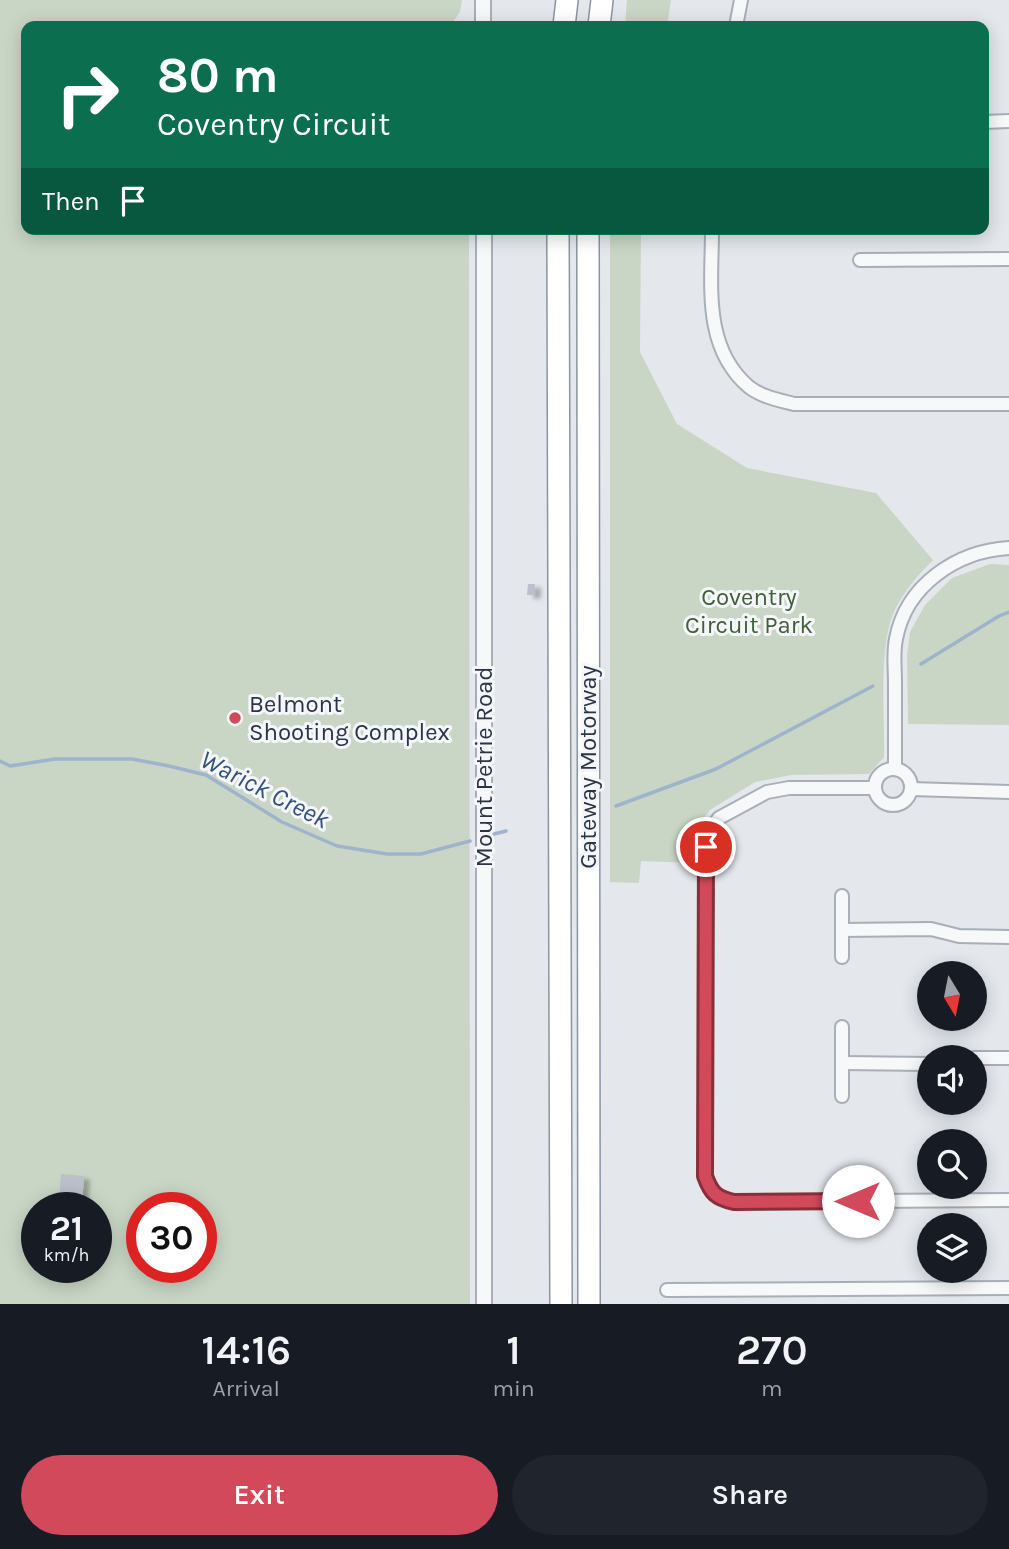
<!DOCTYPE html>
<style>
:root{--surface:#171b24;--page:#20242c;--text:#f1f3f6;--muted:#9ea1a6;--accent:#d1495b}
body{margin:0;font-family:Karla,sans-serif;background:var(--page);color:var(--text);height:100vh;display:flex;flex-direction:column;font-size:26px;white-space:nowrap}
*{box-sizing:border-box;margin:0}
p{font-size:23px;color:var(--muted)}
.icon{flex:none;width:38px;height:38px;fill:none;stroke:currentColor;stroke-width:2;stroke-linecap:round;stroke-linejoin:round}
.map{position:relative;height:1304px;overflow:hidden}
.panel{display:flex;flex-direction:column;background:var(--surface);flex:1}
.panel>*{flex:none}
.hud{position:absolute;left:21px;top:21px;width:968px;height:214px;border-radius:14px;box-shadow:0 4px 18px #0003;background:#0b6e4f;color:#fff;overflow:hidden}
.needle{width:46px;rotate:170deg}
.tools{position:absolute;left:917px;top:961px;display:grid;gap:14px}
.tools a{display:grid;place-items:center;width:70px;height:70px;border-radius:50%;background:var(--surface);box-shadow:0 4px 18px #0003;font-size:35px}
.speed{position:absolute;left:21px;top:1192px;display:flex;gap:14px;font-size:35px;font-weight:700;text-align:center}
.speed>*{display:grid;place-content:center;width:91px;height:91px;border-radius:50%;background:var(--surface);box-shadow:0 4px 18px #0003;line-height:1}
.speed small{font-size:18px;font-weight:400}
.speed .limit{border:10px solid #d22;background:#fff;color:#111}
.pin{position:absolute;display:grid;place-items:center;width:60px;height:60px;color:#fff;margin:-30px;border:4px solid #fff;border-radius:50%;box-shadow:0 2px 7px #0007}
.me{position:absolute;width:77px;margin:-38px;rotate:270deg;stroke-linejoin:round;filter:drop-shadow(0 0 5px #0008)}
.turn{display:flex;align-items:center;gap:24px;height:147px;padding:0 21px;font-size:32px}
.turn .icon{width:91px;height:91px;stroke-width:2.5}
.turn b{display:block;font-size:49px;line-height:60px}
.then{display:flex;align-items:center;height:66px;padding:0 21px;background:#0003;gap:14px;font-size:26px}
.eta{display:flex;justify-content:space-evenly;align-items:center;height:119px;text-align:center}
.eta b{font-size:42px;font-weight:600;line-height:49px}
.action{display:flex;gap:14px;margin-top:auto;padding:14px 21px}
.action a{flex:1;height:80px;border-radius:42px;background:var(--accent);color:#fff;font-size:28px;font-weight:600;line-height:80px;text-align:center}
.action a+a{background:var(--page);color:var(--text)}
.map>svg:first-child{display:block}
</style>
<div class="map">
<svg width="1009" height="1304" viewBox="0 0 1009 1304">
<defs>
<filter id="shadow"><feDropShadow dx="6" dy="3.5" stdDeviation="2" flood-color="#0004"/></filter>
</defs>
<rect width="100%" height="100%" fill="#e4e7ec"/>
<g fill="#c9d6c5" fill-rule="evenodd">
<path d="M0,0H462L460,12L450,26H26V229H469L470,1304H0ZM37,1208H96V1267H37ZM142,1208H201V1267H142Z"/>
<path d="M627,0H671L667,26H625Z"/>
<path d="M610,229H641L640,352L677,424L747,468L876,493L933,560C918,575 903,592 894,612C878,649 885,716 884,757L869,774L791,775L755,782L710,810L700,822L695,839L694,863L641,861L639,883L610,882Z"/>
<path d="M990,564L1009,565V725L908,724L907,656L910,632L925,605L952,578Z"/>
</g>
<g fill="none" stroke-linecap="round" stroke-linejoin="round">
<g stroke="#9fb4cc" stroke-width="3.5">
<path d="M921,664L999,616L1009,612"/>
<path d="M0,761L10,766L55,759H132L169,766L206,775L282,822L337,846L387,854H421L470,841"/>
<path d="M616,806L716,769L873,686"/>
<path d="M490,835L506,831"/>
</g>
</g>
<g fill="#bbc0ca" filter="url(#shadow)">
<path d="M528,584H535V595H527Z"/>
<path d="M61,1174L84,1176L82,1203L59,1202Z"/>
</g>
<g fill="none" stroke-linecap="round" stroke-linejoin="round">
<defs>
<g id="minor">
<path d="M736,26L741,0"/>
<path d="M984,122L1009,121"/>
<path d="M712,229C712,284 702,347 749,387C762,397 779,400 794,404H1009"/>
<path d="M860,260L1009,259"/>
<circle cx="893" cy="787" r="18"/>
<path d="M895,769C895,740 895,711 895,682C895,668 893,653 896,639C906,585 957,551 1009,548"/>
<path d="M874,788H789L767,792L719,818L711,829L706,847L705,1176C711,1193 716,1198 734,1202L1009,1200"/>
<path d="M911,789L1009,792"/>
<path d="M842,930L931,929L959,936L1009,937"/>
<path d="M842,957V896"/>
<path d="M975,1058H1009"/>
<path d="M842,1063L929,1064"/>
<path d="M842,1096V1027"/>
<path d="M667,1290L1009,1288"/>
</g>
<g id="tertiary">
<path d="M483,0V26"/>
<path d="M484,1304V229"/>
</g>
<g id="motorway">
<path d="M564,26L567,0"/>
<path d="M599,26L602,0"/>
<path d="M558,229L561,1304"/>
<path d="M588,229L589,1304"/>
</g>
</defs>
<use href="#minor" stroke="#a9aeb7" stroke-width="16"/>
<use href="#tertiary" stroke="#a9aeb7" stroke-width="18"/>
<use href="#motorway" stroke="#8b94a3" stroke-width="24"/>
<use href="#minor" stroke="#f7f8fa" stroke-width="12"/>
<use href="#tertiary" stroke="#f7f8fa" stroke-width="14"/>
<use href="#motorway" stroke="#fff" stroke-width="21"/>
</g>
<g fill="none" stroke-linecap="round" stroke-linejoin="round">
<defs>
<path id="route" d="M706,847L705,1176C711,1193 716,1198 734,1202L858,1201"/>
</defs>
<use href="#route" stroke="#882f3b" stroke-width="18"/>
<use href="#route" stroke="#d1495b" stroke-width="12"/>
</g>
<circle fill="#d1495b" stroke="#f4f6f9" stroke-width="2.5" cx="235" cy="718" r="7"/>
<g text-anchor="middle" stroke-width="6" stroke-linejoin="round" paint-order="stroke">
<g font-size="24" fill="#3f6138" stroke="#f4f6f9">
<text x="749" y="605">Coventry<tspan x="749" dy="28">Circuit Park</tspan></text>
</g>
<g font-size="24" fill="#2b3445" stroke="#f4f6f9" text-anchor="start">
<text x="249" y="712">Belmont<tspan x="249" dy="28">Shooting Complex</tspan></text>
</g>
<g font-size="24" fill="#2b3445" stroke="#f4f6f9">
<text transform="translate(484 767) rotate(-90)" y="8">Mount Petrie Road</text>
<text transform="translate(588 767) rotate(-90)" y="8">Gateway Motorway</text>
</g>
<g font-size="26" font-style="italic" fill="#34527a" stroke="#f4f6f9">
<text transform="translate(265 789) rotate(27)" y="9">Warick Creek</text>
</g>
</g>
</svg>
<div class="tools">
<a><svg class="needle" viewBox="-14 -14 28 28"><path d="M0-13l5 13h-10z" fill="#e53935"/><path d="M0 13l5-13h-10z" fill="#9ea1a6"/></svg></a>
<a><svg class="icon" aria-label="sound" viewBox="0 0 24 24"><path d="M4 9h4l5-4v14l-5-4H4zM17 9q2 3 0 6"/></svg></a>
<a><svg class="icon" aria-label="search" viewBox="0 0 24 24"><circle cx="10" cy="10" r="6"/><path d="M15 15l6 6"/></svg></a>
<a><svg class="icon" aria-label="layers" viewBox="0 0 24 24"><path d="M12 4l9 5-9 5-9-5zM3 14l9 5 9-5"/></svg></a>
</div>
<div class="speed"><div>21<small>km/h</small></div><div class="limit">30</div></div>
<div class="pin" style="left:706px;top:847px;background:#d93025"><svg class="icon" aria-label="arrive" viewBox="0 0 24 24"><path d="M6 21V4h12l-3 4 3 4H6"/></svg></div>
<svg class="me" style="left:858px;top:1201px" viewBox="-20 -20 40 40"><circle r="19" fill="#fff"/><path d="M0-13L10 11 0 6-10 11z" fill="#d1495b"/></svg>
<div class="hud">
<div class="turn"><svg class="icon" aria-label="right" viewBox="0 0 24 24"><path d="M7 20v-9h11M14 6l5 5-5 5"/></svg><div><b>80 m</b>Coventry Circuit</div></div>
<div class="then">Then<svg class="icon" aria-label="arrive" viewBox="0 0 24 24"><path d="M6 21V4h12l-3 4 3 4H6"/></svg></div>
</div>
</div>
<section class="panel">
<div class="eta">
<div><b>14:16</b><p>Arrival</p></div>
<div><b>1</b><p>min</p></div>
<div><b>270</b><p>m</p></div>
</div>
<div class="action"><a>Exit</a><a>Share</a></div>
</section>
